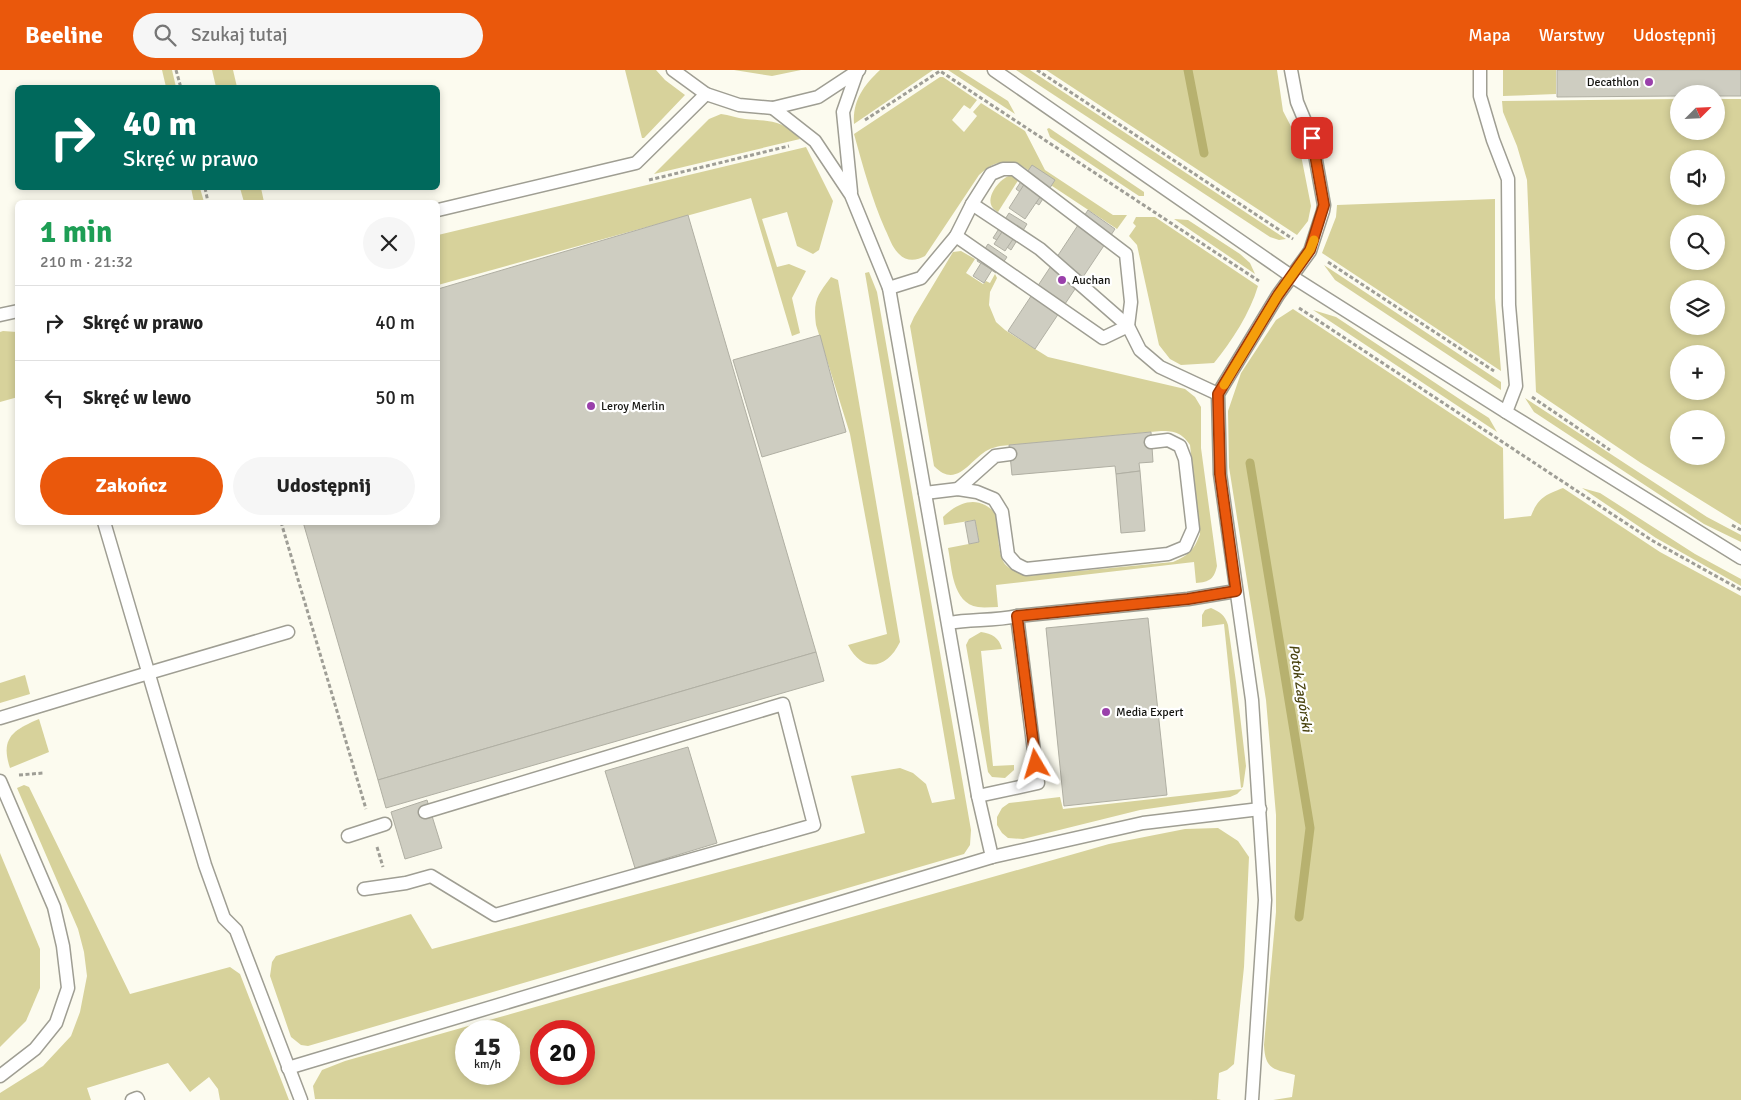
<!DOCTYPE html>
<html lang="pl">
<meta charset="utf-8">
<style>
:root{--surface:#fff;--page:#f6f6f6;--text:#222;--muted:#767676;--line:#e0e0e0;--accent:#ea580c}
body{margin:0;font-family:Signika,sans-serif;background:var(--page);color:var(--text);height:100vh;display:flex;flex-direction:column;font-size:19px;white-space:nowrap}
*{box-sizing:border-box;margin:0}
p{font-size:16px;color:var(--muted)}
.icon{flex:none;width:28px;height:28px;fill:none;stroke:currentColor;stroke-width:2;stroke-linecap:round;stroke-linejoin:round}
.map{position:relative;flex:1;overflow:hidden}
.side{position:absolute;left:15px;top:130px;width:425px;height:325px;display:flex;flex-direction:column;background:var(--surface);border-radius:8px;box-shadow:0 2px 8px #0003}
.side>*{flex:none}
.banner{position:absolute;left:15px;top:15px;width:425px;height:105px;border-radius:8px;box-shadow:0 2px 8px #0003;background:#00695c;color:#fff;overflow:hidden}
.needle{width:32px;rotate:66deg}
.fabs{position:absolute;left:1670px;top:15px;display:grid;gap:10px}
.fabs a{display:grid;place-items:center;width:55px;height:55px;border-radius:50%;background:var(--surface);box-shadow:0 2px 8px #0003;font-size:25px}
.speed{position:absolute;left:455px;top:950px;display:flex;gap:10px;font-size:25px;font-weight:700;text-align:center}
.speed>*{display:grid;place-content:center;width:65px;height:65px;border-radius:50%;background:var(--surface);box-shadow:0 2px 8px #0003;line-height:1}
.speed small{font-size:12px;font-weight:400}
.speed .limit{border:8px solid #d22;background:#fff;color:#111}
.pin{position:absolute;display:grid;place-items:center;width:42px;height:42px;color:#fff;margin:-21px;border-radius:10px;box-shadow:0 2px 8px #0006}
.me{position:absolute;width:55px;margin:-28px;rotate:353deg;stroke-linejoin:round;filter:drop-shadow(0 0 4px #0008)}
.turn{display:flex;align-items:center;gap:18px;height:105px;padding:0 25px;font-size:22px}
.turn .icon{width:65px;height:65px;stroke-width:2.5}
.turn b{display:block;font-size:35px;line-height:42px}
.round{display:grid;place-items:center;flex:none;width:52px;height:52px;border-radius:26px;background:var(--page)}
.summary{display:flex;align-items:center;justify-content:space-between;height:85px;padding:0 25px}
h1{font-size:30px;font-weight:700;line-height:38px;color:#1e9e55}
.button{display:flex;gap:10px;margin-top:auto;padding:10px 25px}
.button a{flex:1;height:58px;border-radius:30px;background:var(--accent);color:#fff;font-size:20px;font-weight:700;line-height:58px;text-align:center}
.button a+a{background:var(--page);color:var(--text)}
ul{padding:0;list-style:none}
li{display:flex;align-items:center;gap:15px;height:75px;padding:0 25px;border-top:1px solid var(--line)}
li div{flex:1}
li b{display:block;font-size:19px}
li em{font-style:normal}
header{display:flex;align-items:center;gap:30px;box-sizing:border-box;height:70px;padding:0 25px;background:var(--accent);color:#fff}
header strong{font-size:24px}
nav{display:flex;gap:28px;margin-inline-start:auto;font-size:18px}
.search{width:350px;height:45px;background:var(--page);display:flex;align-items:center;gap:12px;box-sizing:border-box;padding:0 18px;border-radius:28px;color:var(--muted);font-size:19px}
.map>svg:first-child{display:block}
</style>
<header>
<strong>Beeline</strong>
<div class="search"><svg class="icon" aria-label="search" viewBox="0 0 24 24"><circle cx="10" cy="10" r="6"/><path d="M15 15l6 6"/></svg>Szukaj tutaj</div>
<nav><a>Mapa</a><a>Warstwy</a><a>Udostępnij</a></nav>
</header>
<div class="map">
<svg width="1741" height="1030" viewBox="0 0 1741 1030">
<rect width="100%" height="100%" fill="#fcfbef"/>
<g fill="#d7d29b" fill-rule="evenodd">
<path d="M162,0H172L176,17H166Z"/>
<path d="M212,0H233L237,17H216Z"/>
<path d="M625,0H656L665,10L685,25L644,68H642Z"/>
<path d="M734,0H801L772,6Z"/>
<path d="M880,0H933L854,54C852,31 864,15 880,0Z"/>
<path d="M948,0H959L1008,31L1015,44Z"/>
<path d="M1016,0H1030L1286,169L1279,170L1270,167Z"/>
<path d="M1046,0H1277L1283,41L1298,70L1311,136L1308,151L1297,165Z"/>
<path d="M1503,0H1556V24L1503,26Z"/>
<path d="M940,7H943L977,30L970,39L964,35L952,50L964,62L977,46L973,42L981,33L1025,61L1045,100L1113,145H1127L1117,159L1019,94C1000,90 993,92 979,105L925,186C916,191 906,192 898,183C892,177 889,167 885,159C872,129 863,97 854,64Z"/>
<path d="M1679,29V61H1716V29H1741V455L1641,393L1536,322L1527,110L1517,76L1503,42L1502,31ZM1679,89H1716V126H1679ZM1679,154H1716V191H1679ZM1679,219H1716V256H1679ZM1679,284H1716V321H1679ZM1679,349H1716V386H1679Z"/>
<path d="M721,44C729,45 737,48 745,49C769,51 783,50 800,69L654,104L709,49Z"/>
<path d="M1049,58L1144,122V126H1139L1050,67L1047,59Z"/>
<path d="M806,77L833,131L819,180L813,184L797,176L787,142L762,149L777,197L789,194L806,201L792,228L800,263L792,266L751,128L438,215V165Z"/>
<path d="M1011,105L1019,109L998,142C980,133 998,109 1011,105Z"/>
<path d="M191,118H200L204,132H194Z"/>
<path d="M240,118H261L264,132H244Z"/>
<path d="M1495,129V228L1501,301L1322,183L1336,147L1337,135Z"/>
<path d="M1136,147H1155L1258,216C1250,243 1232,271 1214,293L1181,295L1170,289L1159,275L1137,175L1129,166L1136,156L1133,153Z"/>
<path d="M1174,149L1188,150L1240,184L1250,193L1255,204Z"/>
<path d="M961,181L975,189L966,203L983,214L986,211L990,213L995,204L997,208L990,222L989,235L996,252L1005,260L1048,287L1185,319L1195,327L1201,337V378L1217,496C1214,509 1210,512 1196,513L1194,492L996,515L998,537C991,537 984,538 978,537C952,533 952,498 948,478L979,472L975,450L944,455L943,447C954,436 970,427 985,435C990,438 994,440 996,446C999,460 997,475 1002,489C1006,499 1017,502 1027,506L1173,492C1189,485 1194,480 1200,464L1190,375C1182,363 1175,361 1161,361L1000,376C996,377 991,378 988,380C970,389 957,420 934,396L910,256L914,247L953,182Z"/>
<path d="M1324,195L1501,312V320L1335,210Z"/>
<path d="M869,202L877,222L971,760L970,775L964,784L308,976L301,975L291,967L270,906L272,892L276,886L411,844L432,879L865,763L851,706L900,698L913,703L926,714L932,733L955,729L865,203Z"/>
<path d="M831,207L838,210L900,572C887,599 863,604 848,575L887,564L850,364L816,255C813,230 817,226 831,207Z"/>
<path d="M1293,239L1503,378L1504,449L1531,446C1538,428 1545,425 1563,418L1660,482L1741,526V1030H1273L1292,1027L1295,1005C1275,999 1265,1001 1264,975L1276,842V745L1266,630L1229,397L1228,341L1241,303L1276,250Z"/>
<path d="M1313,240L1336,247L1467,334L1489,348L1497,362Z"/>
<path d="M3,261L17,262L18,327L0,332V262Z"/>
<path d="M1525,328L1707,447L1741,465V472L1704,454L1534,342Z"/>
<path d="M1582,418L1600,423L1695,484L1741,509V516L1656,468Z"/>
<path d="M1211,538C1220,542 1225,545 1228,555L1236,612L1246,696L1243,717L1241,718L1224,554L1202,557V545L1205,540Z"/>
<path d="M981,562C992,564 999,567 1002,579L981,581L993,696L1014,695V700L1005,708L992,707L988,702L966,575L969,569Z"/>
<path d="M25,605L30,624L0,633V613Z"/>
<path d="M39,649L49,682L10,698C0,668 13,660 39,649Z"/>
<path d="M24,715L29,717L130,924L230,897L240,904L289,1030H220L218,1019L209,1007L190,1022L168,993L87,1018L91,1030H0V1023L43,996L71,966L80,942L87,906L84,882L78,859L17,718Z"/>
<path d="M1242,719L1237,724L1230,727L1140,740L1023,769L1008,768L1002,763L997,755V747L1002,738L1009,733L1060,727L1063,739Z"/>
<path d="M1218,758L1238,771L1249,787L1244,897L1234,994L1227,1000L1219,1003L1217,1029L1221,1030L315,1029L313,1016L322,1000L345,991L1109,774L1185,759ZM466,961H509V1004H466ZM541,961H584V1004H541Z"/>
<path d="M0,783L40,879V918L26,951L0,977Z"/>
</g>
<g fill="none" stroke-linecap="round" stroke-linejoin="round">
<g stroke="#b7b16f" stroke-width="9">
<path d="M1188,0L1204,83"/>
<path d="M1250,393L1310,758L1299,847"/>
</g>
</g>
<g fill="#cecdc1" stroke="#b0afa3">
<path d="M1557,0H1741V26H1716V24H1679V26L1557,27Z"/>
<path d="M1032,95L1055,110L1039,135L1036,133L1042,124L1025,113L1020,122L1016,119Z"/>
<path d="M1025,113L1042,124L1025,149L1009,138Z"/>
<path d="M1088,140L1115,159L1035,279L1008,261Z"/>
<path d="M1009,143L1027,154L1011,180L1007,177L1013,169L1002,162L997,170L993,168Z"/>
<path d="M688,145L816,582L378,710L303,452H438V219Z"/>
<path d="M1002,162L1013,169L1005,181L994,174Z"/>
<path d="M988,174L1007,187L996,203L977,191Z"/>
<path d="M981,193L992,200L984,213L973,206Z"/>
<path d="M820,265L846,362L762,387L733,290Z"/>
<path d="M1151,362L1153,392L1139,393L1140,401L1116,404L1115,396L1012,405L1009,375Z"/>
<path d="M1140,401L1145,461L1121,463L1116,404Z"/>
<path d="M975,450L979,472L969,474L965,452Z"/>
<path d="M1148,548L1167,725L1064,736L1046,558Z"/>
<path d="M816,582L824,611L386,738L378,710Z"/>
<path d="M688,677L717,773L635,798L605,701Z"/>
<path d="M427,730L442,778L405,789L391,742Z"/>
</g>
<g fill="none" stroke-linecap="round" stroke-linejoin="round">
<defs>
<g id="service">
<path d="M673,0L706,24L739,35L773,38L818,27L859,0"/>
<path d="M994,0L1291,206L1506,342L1741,488"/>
<path d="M1480,0V26L1493,70L1508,109L1509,235L1516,316L1506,342"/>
<path d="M773,38L815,71L851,125L889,218L978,726L992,787"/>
<path d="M851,122L843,42L857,2"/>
<path d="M972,134L1040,179L1128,256"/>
<path d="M438,140L636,93L706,24"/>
<path d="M956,166L972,134L991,104L1003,99H1014L1126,184L1131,232L1128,256"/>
<path d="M889,218L921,208L956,166L1103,268L1128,256L1140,280L1160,297L1218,324"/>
<path d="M0,245L18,241"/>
<path d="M958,419L995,386L1010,384"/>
<path d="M925,423L958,419L977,422L994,429L1002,442L1008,485L1016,494L1026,499L1168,484L1185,477L1193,459L1185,389L1180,376L1168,370L1151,372"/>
<path d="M104,452L205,795L224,848L236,860L301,1030"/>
<path d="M949,553C971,549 994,551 1017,546L1188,529L1236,521"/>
<path d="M0,648L135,607L288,562"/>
<path d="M0,711L54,837L63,876L68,918L56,953L35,979L0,1006"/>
<path d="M978,726L1038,713L1017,546"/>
<path d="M348,766L385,754"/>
<path d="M364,819L406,813L431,806L495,845L814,755L783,634L425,742"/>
<path d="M288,998L992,787L1143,753L1260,739"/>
<path d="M132,1030L137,1028L138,1030"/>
<path d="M1252,1030L1265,830L1252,630L1220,404L1218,324L1278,225L1310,181L1323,141L1324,135L1312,68L1297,32L1291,0"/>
</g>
</defs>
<use href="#service" stroke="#9f9e93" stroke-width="15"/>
<g stroke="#9f9e96" stroke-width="3" stroke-dasharray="4 2.5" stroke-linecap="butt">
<path d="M176,0L181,18"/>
<path d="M1037,0L1293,169"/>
<path d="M865,50L940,1L1259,211"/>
<path d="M649,110L789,76"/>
<path d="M205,118L208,132"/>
<path d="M1328,192L1494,301"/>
<path d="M1299,238L1653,471L1741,520"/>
<path d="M1532,327L1610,380"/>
<path d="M281,452L366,739"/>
<path d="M1732,455L1741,460"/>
<path d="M19,705L43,703"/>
<path d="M377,777L383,797"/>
</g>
<use href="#service" stroke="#fff" stroke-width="12"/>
</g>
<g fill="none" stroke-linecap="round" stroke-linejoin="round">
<defs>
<path id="route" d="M1036,694L1017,546L1188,529L1236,521L1220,404L1218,324L1278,225L1310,180L1324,135L1312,68"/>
</defs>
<use href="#route" stroke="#983908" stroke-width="12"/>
<use href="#route" stroke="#ea580c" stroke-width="9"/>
<path stroke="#f59e0b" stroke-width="9" d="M1224,315L1278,225L1310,180L1314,170"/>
</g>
<g fill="#9a40ab" stroke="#fff" stroke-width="2">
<circle cx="1649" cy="12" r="5"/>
<circle cx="1062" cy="210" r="5"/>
<circle cx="591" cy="336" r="5"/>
<circle cx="1106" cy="642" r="5"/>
</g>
<g text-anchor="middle" stroke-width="4.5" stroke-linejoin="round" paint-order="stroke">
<g font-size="12" fill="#151511" stroke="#fff" text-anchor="start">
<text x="1639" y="16" text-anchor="end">Decathlon</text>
<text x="1072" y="214">Auchan</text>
<text x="601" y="340">Leroy Merlin</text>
<text x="1116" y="646">Media Expert</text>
</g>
<g font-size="14" font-style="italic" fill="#49430f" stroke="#fff">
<text transform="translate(1301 618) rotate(81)" y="5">Potok Zagórski</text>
</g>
</g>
</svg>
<div class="fabs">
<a><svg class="needle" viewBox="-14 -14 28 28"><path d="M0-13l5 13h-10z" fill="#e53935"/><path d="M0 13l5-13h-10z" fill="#767676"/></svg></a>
<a><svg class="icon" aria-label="sound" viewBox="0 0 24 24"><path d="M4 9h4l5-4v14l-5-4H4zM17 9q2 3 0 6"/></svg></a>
<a><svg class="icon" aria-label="search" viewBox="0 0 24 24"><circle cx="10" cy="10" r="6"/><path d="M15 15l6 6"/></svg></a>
<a><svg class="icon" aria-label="layers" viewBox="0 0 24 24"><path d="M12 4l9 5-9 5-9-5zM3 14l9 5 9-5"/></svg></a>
<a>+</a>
<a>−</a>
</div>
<div class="speed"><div>15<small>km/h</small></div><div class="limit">20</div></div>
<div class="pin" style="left:1312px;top:68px;background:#d93025"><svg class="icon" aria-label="arrive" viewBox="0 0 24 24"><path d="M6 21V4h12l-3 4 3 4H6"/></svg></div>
<svg class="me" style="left:1036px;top:694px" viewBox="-20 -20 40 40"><path d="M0-17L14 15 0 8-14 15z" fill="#ea580c" stroke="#fff" stroke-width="4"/></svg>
<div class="banner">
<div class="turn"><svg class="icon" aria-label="right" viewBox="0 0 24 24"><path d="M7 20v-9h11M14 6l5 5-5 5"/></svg><div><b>40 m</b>Skręć w prawo</div></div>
</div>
<section class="side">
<div class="summary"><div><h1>1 min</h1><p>210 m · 21:32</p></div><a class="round"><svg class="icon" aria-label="close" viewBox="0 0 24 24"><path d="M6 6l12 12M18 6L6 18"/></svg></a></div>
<ul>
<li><svg class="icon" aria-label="right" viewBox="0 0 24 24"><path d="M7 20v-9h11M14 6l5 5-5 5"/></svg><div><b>Skręć w prawo</b></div><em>40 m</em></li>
<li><svg class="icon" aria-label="left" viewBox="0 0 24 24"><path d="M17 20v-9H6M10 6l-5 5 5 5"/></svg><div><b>Skręć w lewo</b></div><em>50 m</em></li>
</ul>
<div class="button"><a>Zakończ</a><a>Udostępnij</a></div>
</section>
</div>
